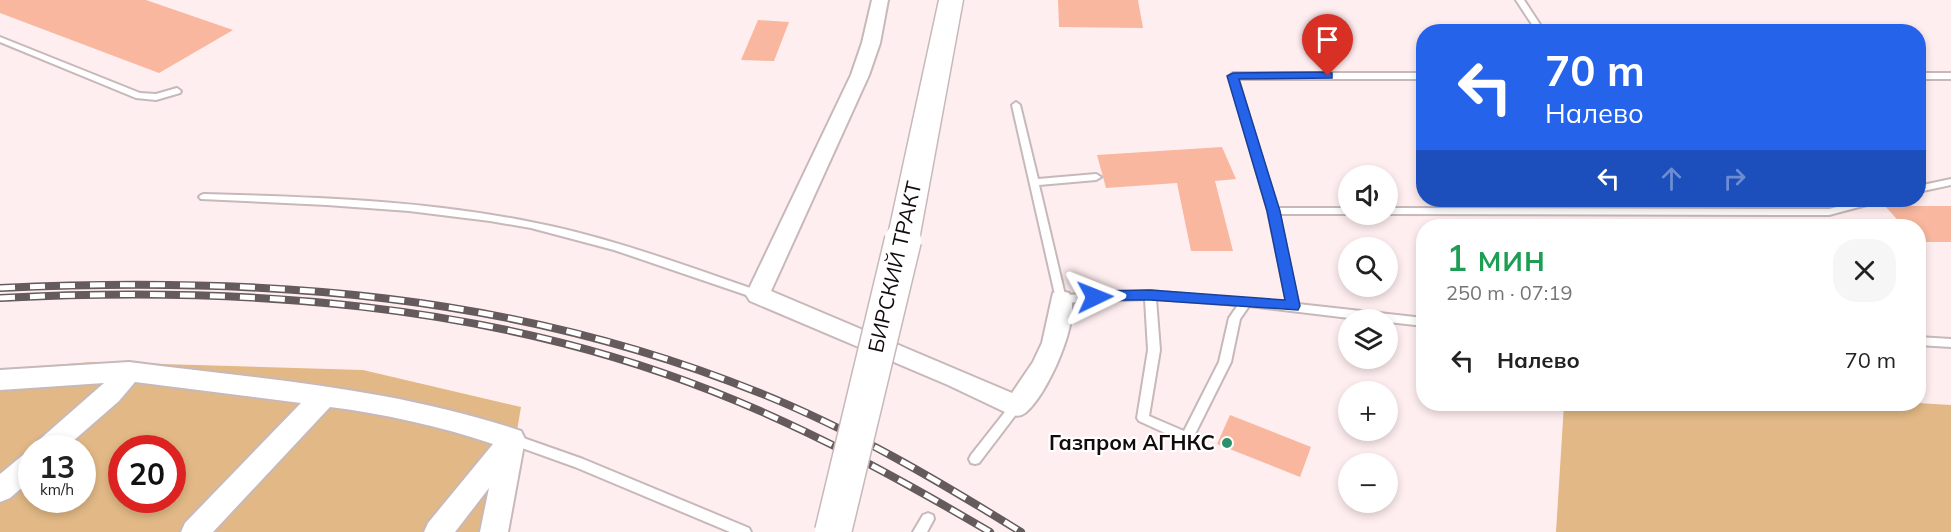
<!DOCTYPE html>
<html lang="ru">
<meta charset="utf-8">
<style>
:root{--surface:#fff;--page:#f6f6f6;--text:#222;--muted:#767676}
body{margin:0;font-family:Mulish,sans-serif;background:var(--page);color:var(--text);height:100vh;display:flex;flex-direction:column;font-size:22px;white-space:nowrap}
*{box-sizing:border-box;margin:0}
p{font-size:20px;color:var(--muted)}
.icon{flex:none;width:33px;height:33px;fill:none;stroke:currentColor;stroke-width:2;stroke-linecap:round;stroke-linejoin:round}
.map{position:relative;flex:1;overflow:hidden}
.drawer{position:absolute;left:1416px;top:219px;width:510px;height:192px;display:flex;flex-direction:column;background:var(--surface);border-radius:24px;box-shadow:0 3px 9px #0003}
.drawer>*{flex:none}
.banner{position:absolute;left:1416px;top:24px;width:510px;height:183px;border-radius:24px;box-shadow:0 3px 9px #0003;background:#2563eb;color:#fff;overflow:hidden}
.controls{position:absolute;left:1338px;top:165px;display:grid;gap:12px}
.controls a{display:grid;place-items:center;width:60px;height:60px;border-radius:50%;background:var(--surface);box-shadow:0 3px 9px #0003;font-size:30px}
.speed{position:absolute;left:18px;top:435px;display:flex;gap:12px;font-size:30px;font-weight:700;text-align:center}
.speed>*{display:grid;place-content:center;width:78px;height:78px;border-radius:50%;background:var(--surface);box-shadow:0 3px 9px #0003;line-height:1}
.speed small{font-size:15px;font-weight:400}
.speed .limit{border:9px solid #d22;background:#fff;color:#111}
.pin{position:absolute;display:grid;place-items:center;width:51px;height:51px;color:#fff;margin:-62px -26px;border-radius:50% 50% 50% 0;rotate:-45deg;box-shadow:0 0 6px #0007}
.pin .icon{rotate:45deg}
.me{position:absolute;width:66px;margin:-33px;rotate:88deg;stroke-linejoin:round;filter:drop-shadow(0 0 4px #0008)}
.turn{display:flex;align-items:center;gap:21px;height:126px;padding:0 30px;font-size:27px}
.turn .icon{width:78px;height:78px;stroke-width:2.5}
.turn b{display:block;font-size:42px;line-height:51px}
.lanes{display:flex;align-items:center;height:57px;padding:0 30px;background:#0003;justify-content:center;gap:30px;direction:ltr}
.lanes .off{opacity:.35}
.round{display:grid;place-items:center;flex:none;width:63px;height:63px;border-radius:24px;background:var(--page)}
.head{display:flex;align-items:center;justify-content:space-between;height:102px;padding:0 30px}
h1{font-size:36px;font-weight:600;line-height:45px;color:#1e9e55}
ul{padding:0;list-style:none}
li{display:flex;align-items:center;gap:18px;height:78px;padding:0 30px}
li div{flex:1}
li b{display:block;font-size:22px}
li em{font-style:normal}
.map>svg:first-child{display:block}
</style>
<div class="map">
<svg width="1951" height="532" viewBox="0 0 1951 532">
<rect width="100%" height="100%" fill="#ffeeef"/>
<g fill="#e2b986" fill-rule="evenodd">
<path d="M93,362L363,370L521,407L500,532H0V369ZM32,448H82V500H32ZM122,448H172V500H122Z"/>
<path d="M1918,403L1951,405V532H1556L1564,404Z"/>
</g>
<g fill="#f8b79e">
<path d="M0,0H146L233,30L159,73L0,13Z"/>
<path d="M1058,0H1138L1143,28L1059,27Z"/>
<path d="M758,20L789,22L774,61L741,60Z"/>
<path d="M1222,147L1236,179L1215,181L1233,251H1191L1177,183L1106,188L1097,155Z"/>
<path d="M1885,206H1951V242H1918V226H1903Z"/>
<path d="M1230,415L1311,447L1300,477L1217,444Z"/>
</g>
<g fill="none" stroke-linecap="round" stroke-linejoin="round">
<defs>
<g id="service">
<path d="M1516,0H1524L1545,32H1537Z"/>
<path d="M0,37L140,93L156,94L177,88L181,91L180,93L156,100L136,98L0,42Z"/>
<path d="M1233,73H1424V79H1238L1277,208H1348V214H1279L1298,304L1424,318V326L1388,322V320H1366L1249,306L1240,319L1231,362L1191,442L1187,443L1139,421L1137,418L1148,350L1145,299L1061,303L1057,302L1056,299L1012,105L1016,102L1020,105L1038,179L1096,174L1101,177L1096,180L1039,185L1065,295L1150,291L1287,303L1268,211L1229,76ZM1156,299L1238,305L1229,318L1219,362L1184,431L1149,416L1160,350Z"/>
<rect x="1918" y="73" width="33" height="6"/>
<path d="M1951,179V185L1918,192V186Z"/>
<path d="M204,194C313,197 423,200 531,222C610,237 686,266 762,292L763,295L762,298L758,299L614,250L531,228L490,221L409,211L327,205L201,199L199,197L201,195Z"/>
<path d="M1864,200H1880L1878,202L1829,215L1388,214V208L1829,209Z"/>
<path d="M1918,337L1951,339V347L1918,345Z"/>
<path d="M1016,401L1020,403L1022,406L1020,409L979,463L975,464L971,463L969,459L971,455L1012,403Z"/>
<path d="M512,434L583,459L749,528L751,532H730L575,467L508,443L506,439L508,435Z"/>
<path d="M928,513L933,515L934,519L927,532H913L923,515Z"/>
</g>
<g id="minor">
<path d="M872,0H888L880,43L869,75L771,291L1012,393L1033,362L1042,343L1053,293L1061,291L1069,293C1083,317 1046,398 1025,413C1019,418 1013,415 1007,413L948,385L750,301L746,295L851,75L862,43Z"/>
<path d="M129,362C262,379 394,388 521,431L525,439L508,532H480L489,488L455,532H424L428,523L493,444C439,426 385,414 330,407L213,532H181L185,523L301,403L135,382L119,401L65,448H35L39,440L104,383L0,390V370Z"/>
<path d="M32,452V479L10,498L0,502V474L23,455Z"/>
</g>
<path id="primary" d="M939,0H963L919,240L914,248L903,251L892,248L887,240Z"/>
</defs>
<use href="#service" stroke="#c7b8b9" stroke-width="4"/>
<use href="#minor" stroke="#c7b8b9" stroke-width="4"/>
<use href="#primary" stroke="#c7b8b9" stroke-width="3"/>
<use href="#service" fill="#fff" fill-rule="evenodd"/>
<use href="#minor" fill="#fff" fill-rule="evenodd"/>
<use href="#primary" fill="#fff" fill-rule="evenodd"/>
<defs>
<g id="rail">
<path d="M0,288C264,276 512,293 760,393C852,430 937,480 1021,532"/>
<path d="M0,298C240,286 486,302 712,391C809,429 900,479 990,532"/>
</g>
</defs>
<use href="#rail" stroke="#655b5c" stroke-width="8"/>
<use href="#rail" stroke="#fff" stroke-width="5" stroke-dasharray="15" stroke-linecap="butt"/>
<defs>
<path id="primary-bridge" d="M833,532L903,240"/>
</defs>
<use href="#primary-bridge" stroke="#c7b8b9" stroke-width="39" stroke-linecap="butt"/>
<use href="#primary-bridge" stroke="#fff" stroke-width="36"/>
</g>
<path fill="#2563eb" stroke="#184099" stroke-width="1.5" d="M1328,72L1332,73V78L1239,79L1280,211L1300,306L1298,310L1150,300H1090V293L1095,291L1150,290L1285,300L1267,211L1227,76L1233,73Z"/>
<circle fill="#2e906a" stroke="#fff" stroke-width="2" cx="1227" cy="443" r="6"/>
<g text-anchor="middle" stroke-width="4.5" stroke-linejoin="round" paint-order="stroke">
<g font-size="21" fill="#110b0c" stroke="#fff">
<text transform="translate(895 267) rotate(-77)" y="7">БИРСКИЙ ТРАКТ</text>
</g>
<g font-size="21" font-weight="bold" fill="#110b0c" stroke="#fff" text-anchor="end">
<text x="1215" y="450">Газпром АГНКС</text>
</g>
</g>
</svg>
<div class="controls">
<a><svg class="icon" aria-label="sound" viewBox="0 0 24 24"><path d="M4 9h4l5-4v14l-5-4H4zM17 9q2 3 0 6"/></svg></a>
<a><svg class="icon" aria-label="search" viewBox="0 0 24 24"><circle cx="10" cy="10" r="6"/><path d="M15 15l6 6"/></svg></a>
<a><svg class="icon" aria-label="layers" viewBox="0 0 24 24"><path d="M12 4l9 5-9 5-9-5zM3 14l9 5 9-5"/></svg></a>
<a>+</a>
<a>−</a>
</div>
<div class="speed"><div>13<small>km/h</small></div><div class="limit">20</div></div>
<div class="pin" style="left:1328px;top:76px;background:#d93025"><svg class="icon" aria-label="arrive" viewBox="0 0 24 24"><path d="M6 21V4h12l-3 4 3 4H6"/></svg></div>
<svg class="me" style="left:1095px;top:297px" viewBox="-20 -20 40 40"><path d="M0-17L14 15 0 8-14 15z" fill="#2563eb" stroke="#fff" stroke-width="4"/></svg>
<div class="banner">
<div class="turn"><svg class="icon" aria-label="left" viewBox="0 0 24 24"><path d="M17 20v-9H6M10 6l-5 5 5 5"/></svg><div><b>70 m</b>Налево</div></div>
<div class="lanes"><svg class="icon" aria-label="left" viewBox="0 0 24 24"><path d="M17 20v-9H6M10 6l-5 5 5 5"/></svg><svg class="icon off" aria-label="ahead" viewBox="0 0 24 24"><path d="M12 20V5M6 11l6-6 6 6"/></svg><svg class="icon off" aria-label="right" viewBox="0 0 24 24"><path d="M7 20v-9h11M14 6l5 5-5 5"/></svg></div>
</div>
<section class="drawer">
<div class="head"><div><h1>1 мин</h1><p>250 m · 07:19</p></div><a class="round"><svg class="icon" aria-label="close" viewBox="0 0 24 24"><path d="M6 6l12 12M18 6L6 18"/></svg></a></div>
<ul>
<li><svg class="icon" aria-label="left" viewBox="0 0 24 24"><path d="M17 20v-9H6M10 6l-5 5 5 5"/></svg><div><b>Налево</b></div><em>70 m</em></li>
</ul>
</section>
</div>
